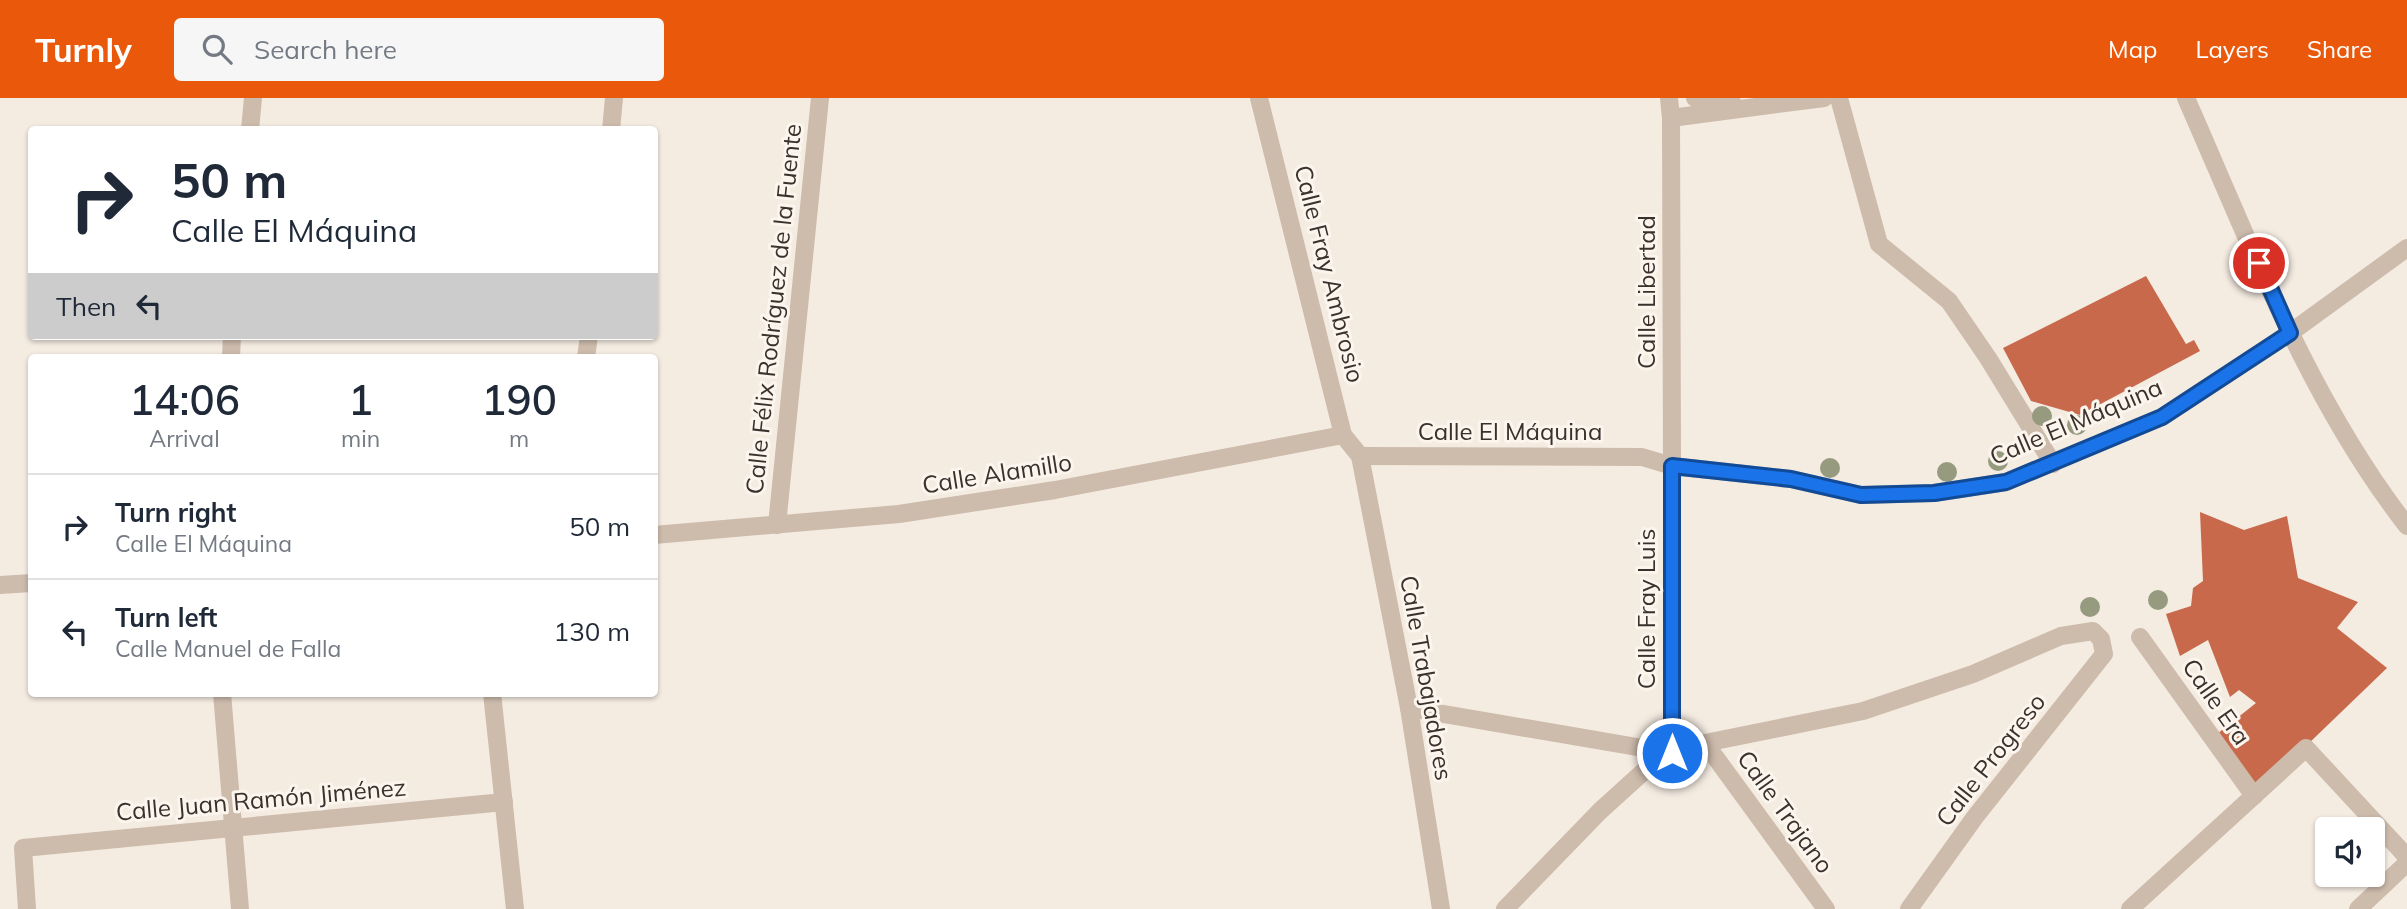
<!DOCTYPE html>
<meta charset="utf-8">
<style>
:root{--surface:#fff;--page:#f6f6f7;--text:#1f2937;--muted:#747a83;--line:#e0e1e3;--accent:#ea580c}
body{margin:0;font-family:Mulish,sans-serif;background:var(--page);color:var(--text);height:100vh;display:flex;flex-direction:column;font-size:26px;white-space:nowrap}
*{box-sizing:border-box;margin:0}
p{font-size:23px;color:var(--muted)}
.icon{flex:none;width:38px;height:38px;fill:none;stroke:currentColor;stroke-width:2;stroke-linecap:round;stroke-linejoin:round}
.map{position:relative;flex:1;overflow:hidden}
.sheet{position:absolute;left:28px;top:256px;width:630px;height:343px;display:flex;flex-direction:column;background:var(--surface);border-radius:7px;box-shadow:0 2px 5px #0004}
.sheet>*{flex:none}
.hud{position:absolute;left:28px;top:28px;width:630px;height:214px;border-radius:7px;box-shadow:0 2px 5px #0004;background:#fff;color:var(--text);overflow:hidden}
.controls{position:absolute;left:2315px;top:719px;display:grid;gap:14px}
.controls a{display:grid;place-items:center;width:70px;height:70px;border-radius:7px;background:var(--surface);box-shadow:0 2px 5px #0004;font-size:35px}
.pin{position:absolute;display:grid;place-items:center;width:60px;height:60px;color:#fff;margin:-30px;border:4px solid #fff;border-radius:50%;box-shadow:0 2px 7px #0007}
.me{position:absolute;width:77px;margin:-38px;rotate:0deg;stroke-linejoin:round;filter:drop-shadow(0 0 5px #0008)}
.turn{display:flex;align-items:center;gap:24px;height:147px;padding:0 28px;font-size:32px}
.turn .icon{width:91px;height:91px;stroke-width:2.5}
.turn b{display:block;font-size:49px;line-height:60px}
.then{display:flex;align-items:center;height:66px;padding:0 28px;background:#0003;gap:14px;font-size:26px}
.eta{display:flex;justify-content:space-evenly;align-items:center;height:119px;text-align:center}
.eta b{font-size:42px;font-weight:600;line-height:49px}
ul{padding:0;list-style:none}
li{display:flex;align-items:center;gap:21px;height:105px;padding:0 28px;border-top:2px solid var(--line)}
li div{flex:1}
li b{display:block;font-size:26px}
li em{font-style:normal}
header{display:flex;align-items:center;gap:42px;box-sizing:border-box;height:98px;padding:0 35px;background:var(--accent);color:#fff}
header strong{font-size:33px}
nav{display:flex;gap:38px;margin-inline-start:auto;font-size:24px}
.search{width:490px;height:63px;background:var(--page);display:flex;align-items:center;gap:18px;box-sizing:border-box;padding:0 24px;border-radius:7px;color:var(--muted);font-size:26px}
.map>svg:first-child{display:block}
</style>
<header>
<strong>Turnly</strong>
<div class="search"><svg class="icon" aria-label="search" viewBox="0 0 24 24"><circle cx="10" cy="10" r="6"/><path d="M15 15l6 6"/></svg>Search here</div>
<nav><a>Map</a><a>Layers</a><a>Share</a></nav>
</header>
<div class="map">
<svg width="2407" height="811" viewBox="0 0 2407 811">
<rect width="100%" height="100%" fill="#f4ebe1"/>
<g fill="#c8694b">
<path d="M2146,178L2186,246L2194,242L2200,253L2080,317L2031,303L2003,250Z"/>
<path d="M2200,414L2244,432L2287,418L2298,480L2358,504L2337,530L2387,570L2254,698L2212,640L2256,605L2239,592L2230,599L2208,542L2180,558L2166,516L2191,508L2193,490L2203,483Z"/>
</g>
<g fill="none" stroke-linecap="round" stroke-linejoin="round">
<g stroke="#cdbbac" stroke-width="18">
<path d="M1695,0L1707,6L1732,4"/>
<path d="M1671,20L1672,368"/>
<path d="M2140,539L2254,698"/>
<path d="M1705,645L1826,811"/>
</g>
<g stroke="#cdbbac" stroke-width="18">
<path d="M1669,0L1671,20L1824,0"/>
<path d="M1839,0L1879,146L1949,203L1988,260L2053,366"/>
<path d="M2186,0C2250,145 2309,302 2407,428"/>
<path d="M611,32L614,0"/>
<path d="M586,259L589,238"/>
<path d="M1360,358L1642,359L1672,368L1791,381L1861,397L1934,395L2006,384L2162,319L2290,235L2407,150"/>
<path d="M1672,368V655"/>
<path d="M777,427L820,0"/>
<path d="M654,437L899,416L1055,392L1343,337"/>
<path d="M0,487L32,485"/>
<path d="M492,595L515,811"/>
<path d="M1409,610L1672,655"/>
<path d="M27,811L23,750L504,704"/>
<path d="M1505,811L1600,713L1643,674L1672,655L1705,645L1863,613L1973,576L2061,538L2093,533L2101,541L2104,556L1975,719L1909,811"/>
<path d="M2130,811L2306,650L2407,759"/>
<path d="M2358,811L2407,765"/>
</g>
<g stroke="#cdbbac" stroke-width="18">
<path d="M1259,0L1343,337L1360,358L1409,610L1441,811"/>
<path d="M250,32L253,0"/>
<path d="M231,259L232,238"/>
<path d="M222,595L240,811"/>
</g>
</g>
<g fill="#969b7f">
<circle cx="2042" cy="318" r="10"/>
<circle cx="2077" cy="327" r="10"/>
<circle cx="1998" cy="363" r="10"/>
<circle cx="1830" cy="370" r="10"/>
<circle cx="1947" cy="374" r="10"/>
<circle cx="2158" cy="502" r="10"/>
<circle cx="2090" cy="509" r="10"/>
</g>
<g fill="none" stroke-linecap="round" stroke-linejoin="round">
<defs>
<path id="route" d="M1672,655V368L1791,381L1861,397L1934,395L2006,384L2162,319L2290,235L2259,165"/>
</defs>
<use href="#route" stroke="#114b97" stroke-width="18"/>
<use href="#route" stroke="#1a73e8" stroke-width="12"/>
</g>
<g text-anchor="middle" stroke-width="6" stroke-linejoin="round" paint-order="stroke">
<g font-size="24" fill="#3b302b" stroke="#fbf5ee">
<text transform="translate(1329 176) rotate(76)" y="8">Calle Fray Ambrosio</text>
<text transform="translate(1647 194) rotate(-90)" y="8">Calle Libertad</text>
<text transform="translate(774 211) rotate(-84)" y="8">Calle Félix Rodríguez de la Fuente</text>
<text transform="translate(2076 324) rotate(-23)" y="8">Calle El Máquina</text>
<text x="1510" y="342">Calle El Máquina</text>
<text transform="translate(997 376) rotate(-9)" y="8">Calle Alamillo</text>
<text transform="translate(1647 511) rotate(-90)" y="8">Calle Fray Luis</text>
<text transform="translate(1426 580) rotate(80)" y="8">Calle Trabajadores</text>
<text transform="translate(2216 604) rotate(55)" y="8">Calle Era</text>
<text transform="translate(1991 662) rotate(-52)" y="8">Calle Progreso</text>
<text transform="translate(261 702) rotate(-5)" y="8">Calle Juan Ramón Jiménez</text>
<text transform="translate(1785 714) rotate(54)" y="8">Calle Trajano</text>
</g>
</g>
</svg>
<div class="controls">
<a><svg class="icon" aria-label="sound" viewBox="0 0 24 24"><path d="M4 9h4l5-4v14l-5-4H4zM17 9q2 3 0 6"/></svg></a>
</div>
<div class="pin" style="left:2259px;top:165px;background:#d93025"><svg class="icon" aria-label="arrive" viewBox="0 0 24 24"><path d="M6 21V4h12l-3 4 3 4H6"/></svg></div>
<svg class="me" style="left:1672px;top:655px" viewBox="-20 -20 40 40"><circle r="17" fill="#1a73e8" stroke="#fff" stroke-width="3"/><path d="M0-11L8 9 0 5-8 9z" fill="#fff"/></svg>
<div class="hud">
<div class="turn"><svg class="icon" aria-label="right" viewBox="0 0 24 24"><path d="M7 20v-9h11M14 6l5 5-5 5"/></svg><div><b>50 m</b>Calle El Máquina</div></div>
<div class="then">Then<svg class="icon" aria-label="left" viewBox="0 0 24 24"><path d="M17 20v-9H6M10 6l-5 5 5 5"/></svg></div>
</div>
<section class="sheet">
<div class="eta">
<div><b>14:06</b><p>Arrival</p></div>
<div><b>1</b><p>min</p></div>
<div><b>190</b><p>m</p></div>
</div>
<ul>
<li><svg class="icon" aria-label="right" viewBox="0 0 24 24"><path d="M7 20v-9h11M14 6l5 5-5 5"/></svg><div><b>Turn right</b><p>Calle El Máquina</p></div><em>50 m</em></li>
<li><svg class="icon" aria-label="left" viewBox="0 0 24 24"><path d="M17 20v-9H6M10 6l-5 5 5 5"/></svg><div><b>Turn left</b><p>Calle Manuel de Falla</p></div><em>130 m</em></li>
</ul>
</section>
</div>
